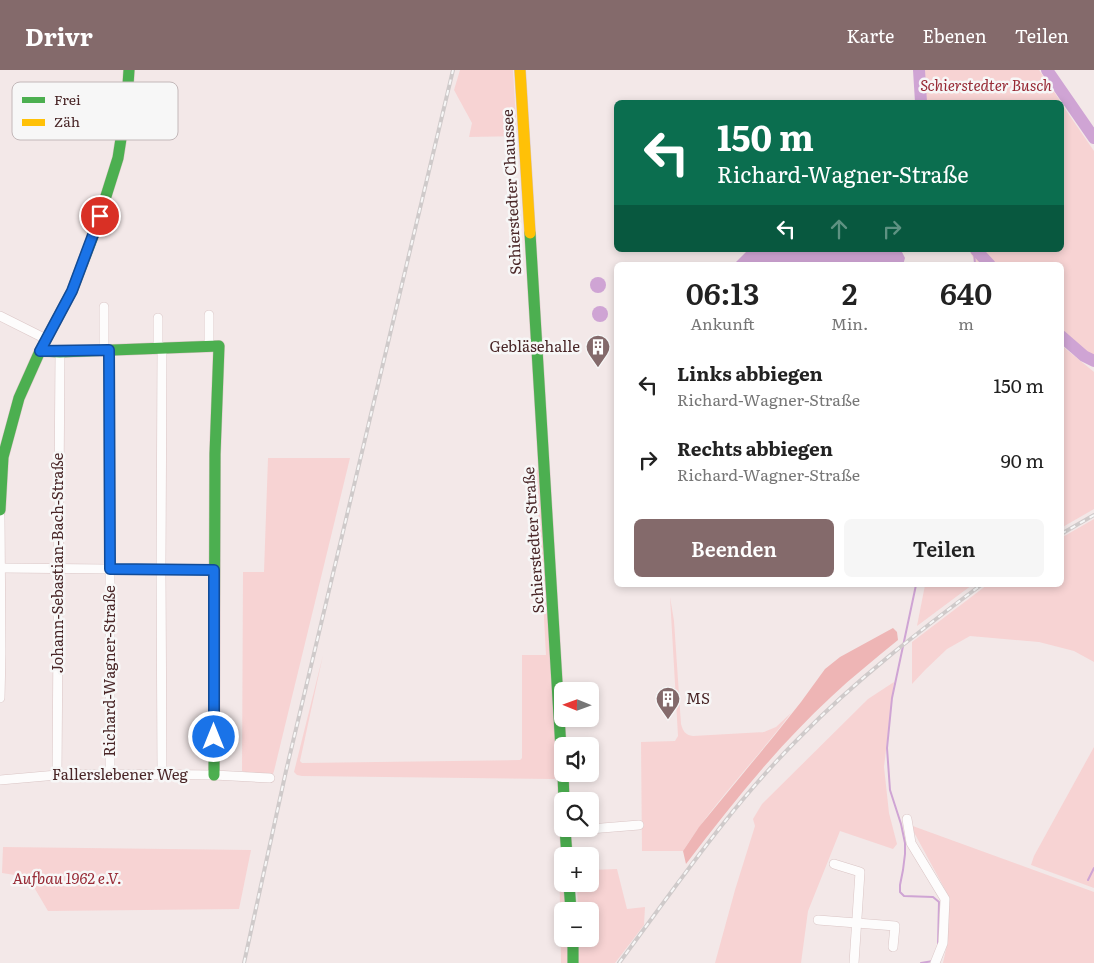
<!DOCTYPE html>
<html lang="de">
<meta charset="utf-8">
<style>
:root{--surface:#fff;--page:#f6f6f6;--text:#222;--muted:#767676;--accent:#846a6b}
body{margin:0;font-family:Literata,serif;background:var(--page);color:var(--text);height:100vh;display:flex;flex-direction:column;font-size:19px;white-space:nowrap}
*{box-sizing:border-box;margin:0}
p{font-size:16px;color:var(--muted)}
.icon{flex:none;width:28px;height:28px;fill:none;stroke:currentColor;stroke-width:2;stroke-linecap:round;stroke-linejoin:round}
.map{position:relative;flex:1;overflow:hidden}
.panel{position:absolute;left:614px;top:192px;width:450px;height:325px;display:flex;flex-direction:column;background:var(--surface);border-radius:8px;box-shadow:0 2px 8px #0003}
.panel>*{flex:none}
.banner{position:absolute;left:614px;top:30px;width:450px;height:152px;border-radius:8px;box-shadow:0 2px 8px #0003;background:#0b6e4f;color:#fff;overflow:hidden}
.needle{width:32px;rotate:271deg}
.fabs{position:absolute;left:554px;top:612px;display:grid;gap:10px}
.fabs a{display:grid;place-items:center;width:45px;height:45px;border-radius:8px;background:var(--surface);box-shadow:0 2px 8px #0003;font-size:25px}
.pin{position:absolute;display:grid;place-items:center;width:42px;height:42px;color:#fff;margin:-21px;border:2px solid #fff;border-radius:50%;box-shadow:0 1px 5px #0007}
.me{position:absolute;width:55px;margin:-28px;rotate:0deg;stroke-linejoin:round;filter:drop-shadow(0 0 4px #0008)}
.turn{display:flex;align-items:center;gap:18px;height:105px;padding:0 20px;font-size:22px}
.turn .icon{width:65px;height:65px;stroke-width:2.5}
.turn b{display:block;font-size:35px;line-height:42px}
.lanes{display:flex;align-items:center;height:48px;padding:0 20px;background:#0003;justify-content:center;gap:25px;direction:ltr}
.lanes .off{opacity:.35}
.eta{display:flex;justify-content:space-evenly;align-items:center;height:85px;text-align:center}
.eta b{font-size:30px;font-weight:600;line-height:35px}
.button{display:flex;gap:10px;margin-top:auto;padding:10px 20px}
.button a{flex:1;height:58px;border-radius:8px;background:var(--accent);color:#fff;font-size:20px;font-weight:600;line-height:58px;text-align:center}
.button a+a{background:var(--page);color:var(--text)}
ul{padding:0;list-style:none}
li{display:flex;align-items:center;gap:15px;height:75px;padding:0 20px}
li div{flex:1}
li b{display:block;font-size:19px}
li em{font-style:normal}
header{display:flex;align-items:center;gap:30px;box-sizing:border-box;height:70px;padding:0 25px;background:var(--accent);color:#fff}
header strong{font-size:24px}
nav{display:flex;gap:28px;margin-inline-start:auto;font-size:18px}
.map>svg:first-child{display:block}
</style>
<header>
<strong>Drivr</strong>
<nav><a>Karte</a><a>Ebenen</a><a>Teilen</a></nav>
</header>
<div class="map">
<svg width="1094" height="893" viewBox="0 0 1094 893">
<rect width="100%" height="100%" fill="#f3e8e8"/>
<g fill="#f7d3d3">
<path d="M460,0H513L517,66L469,67L472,53L454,20Z"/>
<path d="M922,0H1039L1061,32H922Z"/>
<path d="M1061,33L1094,81V292L1071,279L1061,270V195H977L969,180H1061Z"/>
<path d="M1061,275L1094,302V439L1061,458Z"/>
<path d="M268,388H350L274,701L273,704L249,703L242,701L243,502H264Z"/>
<path d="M536,399L541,402L560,703L558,706L554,709L302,706L297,705L294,702L323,585L300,691L302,693L520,690L522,688V585H546Z"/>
<path d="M1094,449V592L1074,581L1039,572L970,566L947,579L925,600L912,614V572L987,515H1061V468Z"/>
<path d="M925,515H972L917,556Z"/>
<path d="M670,527L674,551L681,654C683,661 685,665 693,666L764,662L776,657L791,643C756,690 714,732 683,781H642L641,672L675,671L678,666Z"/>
<path d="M894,612L884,697L889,743L897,774L893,779L840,761L808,841L801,893H715L735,820L755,756L753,749L762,734L868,629Z"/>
<path d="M1094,677V818L1031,795L1034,786Z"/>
<path d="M910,755L1094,822V893H943L947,875L948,825Z"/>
<path d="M3,777L251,780L239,839L48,841L28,807L2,803Z"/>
<path d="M559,780L563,781L562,814H566L568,841H562V869H569L570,893H561Z"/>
<path d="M617,799L627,839L645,837L644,855L615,893H579V869H590V841H578L577,814H590V800Z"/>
</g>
<path fill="#eeb5b5" d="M893,558L897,562L898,570C875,589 852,607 831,627C777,677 731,735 686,794L683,781L699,757L774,666L801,632L825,599L840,587Z"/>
<g fill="#cfa4d4">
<path d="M748,180H901L905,188L903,195H733Z"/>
<circle cx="598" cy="215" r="8"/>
<circle cx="600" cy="244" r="8"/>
</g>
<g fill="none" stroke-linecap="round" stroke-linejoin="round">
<g stroke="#cfa4d4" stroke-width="2">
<path d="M974,180L975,195"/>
<path d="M916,515L892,628L887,678L890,720L901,754L905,773V784L903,800L900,815V822L904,826L933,827L939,832L938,874"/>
<path d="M1088,810L1094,798"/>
<path d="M921,893L933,891"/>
</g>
<g stroke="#cfa4d4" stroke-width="12">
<path d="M919,0L921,32"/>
<path d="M1047,0L1094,68"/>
<path d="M976,180L990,195"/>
<path d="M1061,266L1084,286L1094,291"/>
</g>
<defs>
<g id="street">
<path d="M209,245V276"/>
<path d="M0,246L46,269"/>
<path d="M162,277L161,499L162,705"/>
<path d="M158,278V248"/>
<path d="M104,280V237"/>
<path d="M109,280L110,499V704"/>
<path d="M0,446L1,583L0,628"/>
<path d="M1,498L214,500"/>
<path d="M57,705L60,282"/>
<path d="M0,710L57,705L110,704L214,705L270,708"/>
<path d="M907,749L911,773L945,829L943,873L935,893"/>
<path d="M565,761L639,755"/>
<path d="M834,794L860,802L854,893"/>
<path d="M818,850L895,856L893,877"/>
</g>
<g id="fast">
<path d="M530,163L562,696"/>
<path d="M40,281L60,282L219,276L215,384L214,705"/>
<path d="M0,440L3,387L19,328L40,281L72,221L95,161L118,88L127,30L129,0"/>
<path d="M563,704L564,731"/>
<path d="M565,759L567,786"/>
<path d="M569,814L571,841"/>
<path d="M573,869V893"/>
</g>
<path id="slow" d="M520,0L530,163"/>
</defs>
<use href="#street" stroke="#dac5c5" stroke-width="10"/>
<use href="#fast" stroke="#dac5c5" stroke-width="12"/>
<use href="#slow" stroke="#dac5c5" stroke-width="12"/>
<use href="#street" stroke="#fdfcfc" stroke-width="9"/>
<use href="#fast" stroke="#4caf50" stroke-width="11"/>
<use href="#slow" stroke="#ffc107" stroke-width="11"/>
<defs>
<g id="rail">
<path d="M1061,464L1094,445"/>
<path d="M244,893L286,701L453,0"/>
<path d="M619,893C677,815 732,734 801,666C856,610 918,562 981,515"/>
</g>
</defs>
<use href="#rail" stroke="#cfcaca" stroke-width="4"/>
<use href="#rail" stroke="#f7f7f7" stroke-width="2" stroke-dasharray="5.5" stroke-linecap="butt"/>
</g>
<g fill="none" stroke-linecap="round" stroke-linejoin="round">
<defs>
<path id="route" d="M100,146L72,221L40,281L109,280L110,499L214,500V667"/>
</defs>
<use href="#route" stroke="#114b97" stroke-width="12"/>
<use href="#route" stroke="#1a73e8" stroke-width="9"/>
</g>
<defs>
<symbol id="building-pin" viewBox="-11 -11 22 30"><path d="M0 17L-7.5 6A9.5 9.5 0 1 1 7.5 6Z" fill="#846a6b" stroke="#f7f7f7"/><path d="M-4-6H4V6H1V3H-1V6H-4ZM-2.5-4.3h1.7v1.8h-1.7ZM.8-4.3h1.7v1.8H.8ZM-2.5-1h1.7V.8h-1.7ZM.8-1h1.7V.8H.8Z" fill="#fff"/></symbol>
</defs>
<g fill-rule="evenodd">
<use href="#building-pin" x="584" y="263" width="28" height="38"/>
<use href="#building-pin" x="654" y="615" width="28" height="38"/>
</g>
<g text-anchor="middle" stroke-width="5" stroke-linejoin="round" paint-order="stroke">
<g font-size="15" font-style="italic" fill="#972934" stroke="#f7f7f7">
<text x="986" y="21">Schierstedter Busch</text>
<text x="67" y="814">Aufbau 1962 e.V.</text>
</g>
<g font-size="15" fill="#492627" stroke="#f7f7f7">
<text transform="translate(512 122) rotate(-93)" y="5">Schierstedter Chaussee</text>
<text transform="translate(534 470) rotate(-94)" y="5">Schierstedter Straße</text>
<text transform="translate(58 493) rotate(-90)" y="5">Johann-Sebastian-Bach-Straße</text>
<text transform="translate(110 601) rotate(-90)" y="5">Richard-Wagner-Straße</text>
<text x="120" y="710">Fallerslebener Weg</text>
</g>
<g font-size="15" fill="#492627" stroke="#f7f7f7" text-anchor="end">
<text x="580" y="282">Gebläsehalle</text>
<text x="686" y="634" text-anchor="start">MS</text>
</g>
</g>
<rect x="12" y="12" width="166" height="58" rx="8" fill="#f7f7f7" stroke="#c3b8b9" stroke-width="1"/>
<rect x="22" y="27" width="23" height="6" fill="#4caf50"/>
<rect x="22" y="49" width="23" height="7" fill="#ffc107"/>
<g font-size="14" fill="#492627">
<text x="54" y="35">Frei</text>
<text x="54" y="57">Zäh</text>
</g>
</svg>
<div class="fabs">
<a><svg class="needle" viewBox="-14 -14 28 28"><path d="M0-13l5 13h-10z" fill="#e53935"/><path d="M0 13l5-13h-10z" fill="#767676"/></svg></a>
<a><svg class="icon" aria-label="sound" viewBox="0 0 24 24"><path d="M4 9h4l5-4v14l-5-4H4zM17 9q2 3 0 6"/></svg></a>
<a><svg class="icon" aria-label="search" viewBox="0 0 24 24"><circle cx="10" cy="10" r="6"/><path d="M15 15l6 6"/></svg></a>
<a>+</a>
<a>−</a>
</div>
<div class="pin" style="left:100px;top:146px;background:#d93025"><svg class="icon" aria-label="arrive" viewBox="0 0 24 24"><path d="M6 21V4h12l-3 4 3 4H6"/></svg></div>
<svg class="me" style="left:214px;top:667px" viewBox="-20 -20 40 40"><circle r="17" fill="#1a73e8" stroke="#fff" stroke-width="3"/><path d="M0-11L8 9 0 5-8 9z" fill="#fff"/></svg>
<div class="banner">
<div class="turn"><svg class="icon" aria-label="left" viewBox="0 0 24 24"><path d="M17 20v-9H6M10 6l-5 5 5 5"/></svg><div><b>150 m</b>Richard-Wagner-Straße</div></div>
<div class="lanes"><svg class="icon" aria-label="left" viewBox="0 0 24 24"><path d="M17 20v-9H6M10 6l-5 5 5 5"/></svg><svg class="icon off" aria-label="ahead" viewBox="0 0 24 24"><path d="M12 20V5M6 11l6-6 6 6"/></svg><svg class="icon off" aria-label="right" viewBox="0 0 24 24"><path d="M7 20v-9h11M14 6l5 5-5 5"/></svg></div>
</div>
<section class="panel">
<div class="eta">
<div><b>06:13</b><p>Ankunft</p></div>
<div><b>2</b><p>Min.</p></div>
<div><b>640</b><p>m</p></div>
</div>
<ul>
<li><svg class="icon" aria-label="left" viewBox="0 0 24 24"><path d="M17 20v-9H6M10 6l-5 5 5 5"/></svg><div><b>Links abbiegen</b><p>Richard-Wagner-Straße</p></div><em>150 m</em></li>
<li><svg class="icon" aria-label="right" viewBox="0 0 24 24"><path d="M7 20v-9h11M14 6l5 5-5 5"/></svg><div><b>Rechts abbiegen</b><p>Richard-Wagner-Straße</p></div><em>90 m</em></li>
</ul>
<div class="button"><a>Beenden</a><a>Teilen</a></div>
</section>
</div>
